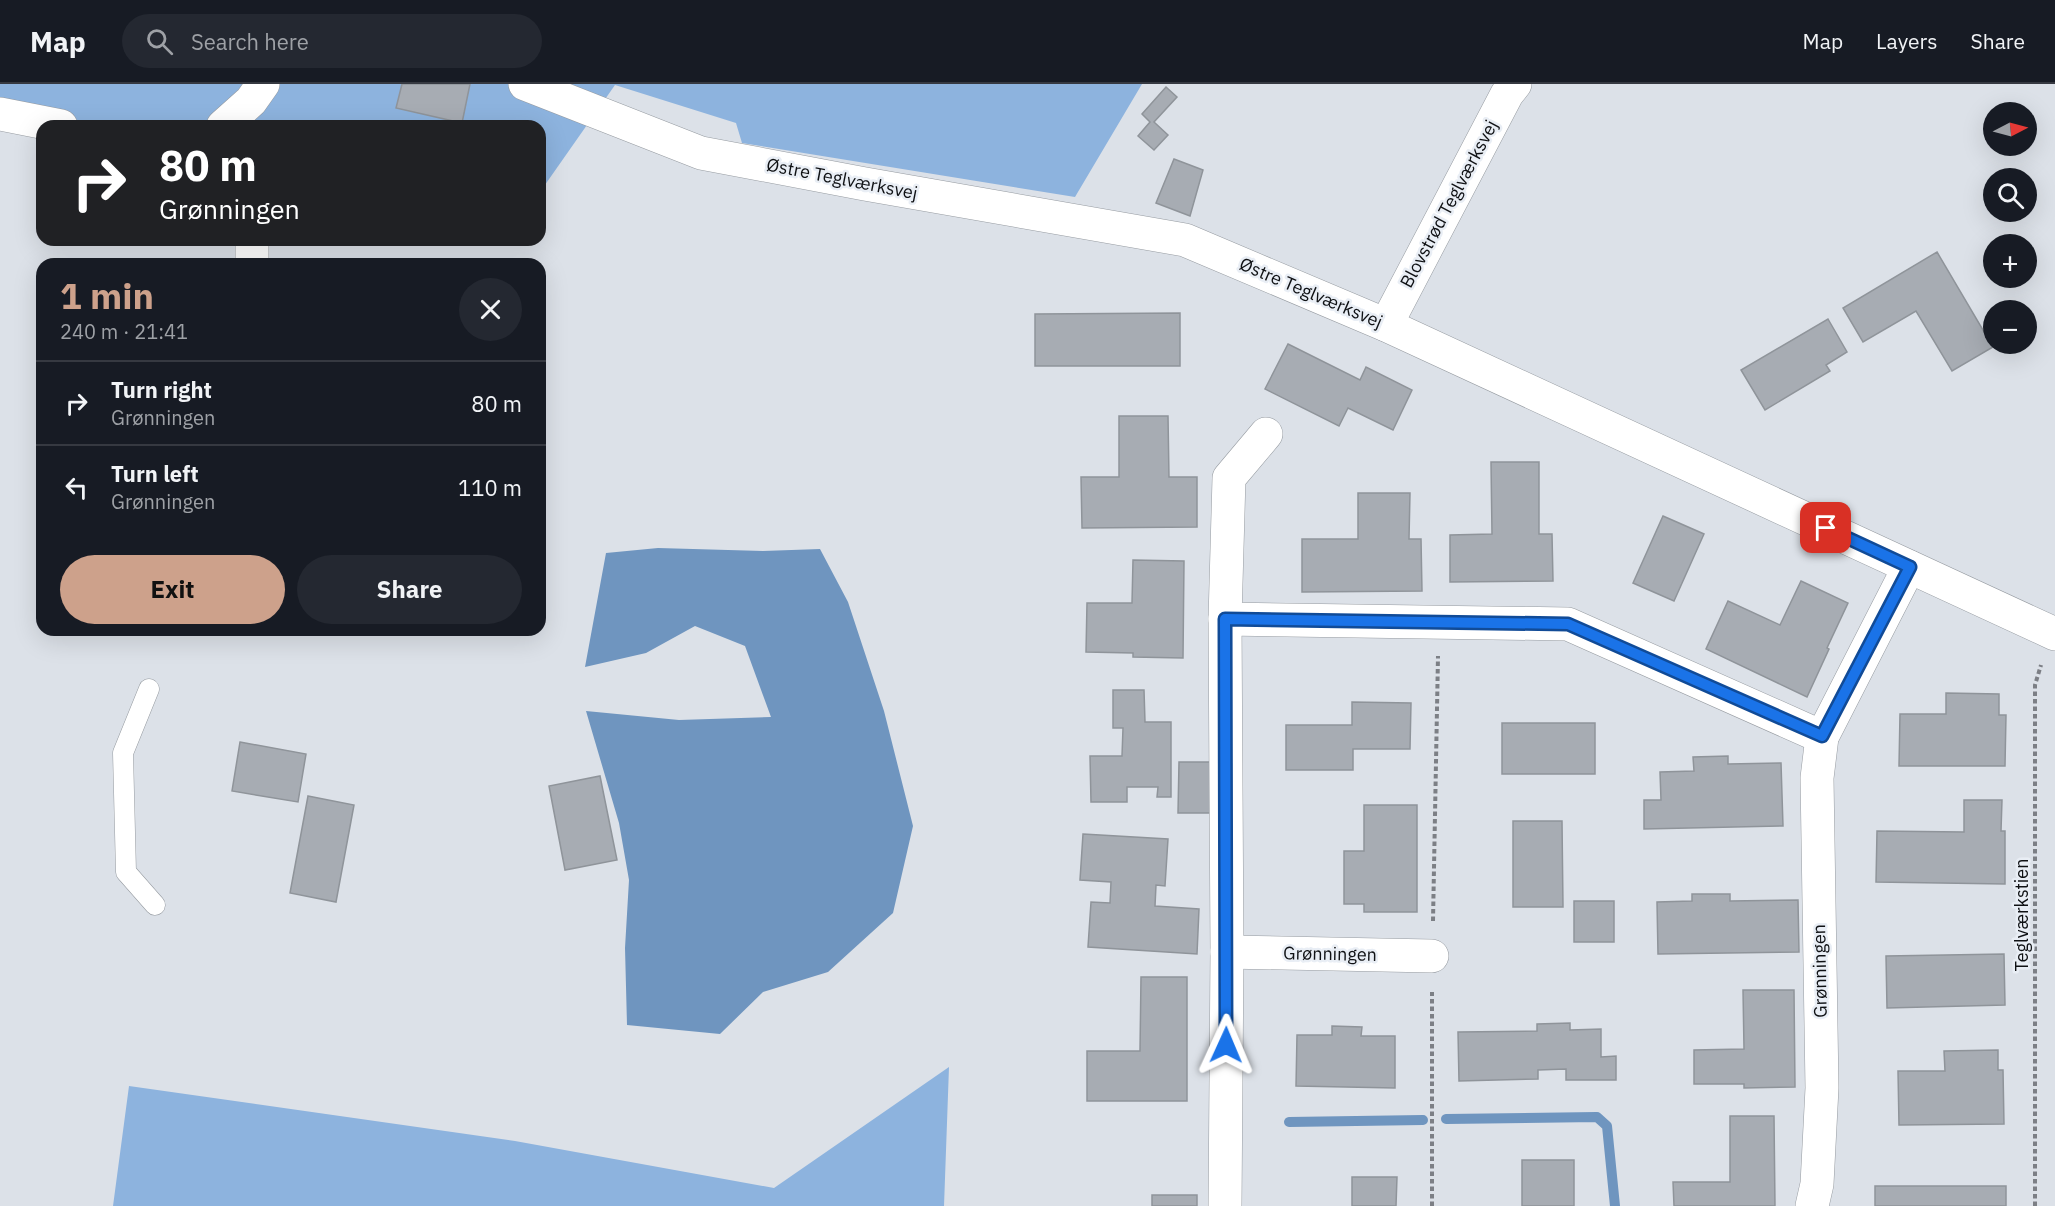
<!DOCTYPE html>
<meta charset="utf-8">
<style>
:root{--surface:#171b24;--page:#242831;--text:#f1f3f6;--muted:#9ea1a6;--line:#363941;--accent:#cda18b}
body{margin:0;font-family:"IBM Plex Sans",sans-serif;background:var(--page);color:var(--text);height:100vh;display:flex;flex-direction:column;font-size:22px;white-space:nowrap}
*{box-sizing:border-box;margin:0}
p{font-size:20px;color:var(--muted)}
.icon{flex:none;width:33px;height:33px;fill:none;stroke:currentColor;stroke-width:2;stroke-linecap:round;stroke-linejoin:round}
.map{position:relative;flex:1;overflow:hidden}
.drawer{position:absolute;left:36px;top:174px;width:510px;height:378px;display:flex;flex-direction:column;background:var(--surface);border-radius:18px;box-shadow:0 6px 24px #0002}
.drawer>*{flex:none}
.hud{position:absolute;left:36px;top:36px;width:510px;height:126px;border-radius:18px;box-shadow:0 6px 24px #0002;background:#202124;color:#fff;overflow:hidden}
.needle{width:39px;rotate:84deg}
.fabs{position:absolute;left:1983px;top:18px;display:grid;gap:12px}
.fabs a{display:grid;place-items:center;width:54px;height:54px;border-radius:50%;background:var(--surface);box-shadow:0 6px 24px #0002;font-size:30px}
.pin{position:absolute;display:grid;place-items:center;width:51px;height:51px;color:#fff;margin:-26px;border-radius:12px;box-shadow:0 3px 9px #0006}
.me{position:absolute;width:66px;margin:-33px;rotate:1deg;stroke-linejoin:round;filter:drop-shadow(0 0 4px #0008)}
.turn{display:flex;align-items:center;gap:21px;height:126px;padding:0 24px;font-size:27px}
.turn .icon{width:78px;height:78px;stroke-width:2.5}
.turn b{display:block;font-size:42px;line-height:51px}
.round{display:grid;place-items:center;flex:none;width:63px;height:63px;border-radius:32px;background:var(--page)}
.summary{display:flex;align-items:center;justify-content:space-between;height:102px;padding:0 24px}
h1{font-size:36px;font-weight:700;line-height:45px;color:var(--accent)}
.cta{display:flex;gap:12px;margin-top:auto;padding:12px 24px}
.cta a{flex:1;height:69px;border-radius:36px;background:var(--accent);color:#111;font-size:24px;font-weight:700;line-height:69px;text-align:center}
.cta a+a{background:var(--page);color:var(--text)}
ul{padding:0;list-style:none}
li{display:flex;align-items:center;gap:18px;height:84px;padding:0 24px;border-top:2px solid var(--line)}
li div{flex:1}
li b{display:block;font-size:22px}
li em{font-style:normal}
header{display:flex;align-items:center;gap:36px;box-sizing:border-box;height:84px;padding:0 30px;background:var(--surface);border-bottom:2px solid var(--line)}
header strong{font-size:28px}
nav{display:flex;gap:33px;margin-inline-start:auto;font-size:21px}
.search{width:420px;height:54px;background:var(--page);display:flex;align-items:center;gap:15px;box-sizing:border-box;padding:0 21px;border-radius:33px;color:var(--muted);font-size:22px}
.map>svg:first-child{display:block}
</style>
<header>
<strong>Map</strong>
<div class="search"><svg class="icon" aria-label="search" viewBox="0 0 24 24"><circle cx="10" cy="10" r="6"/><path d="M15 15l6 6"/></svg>Search here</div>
<nav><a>Map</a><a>Layers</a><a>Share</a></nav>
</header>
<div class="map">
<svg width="2055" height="1122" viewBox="0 0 2055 1122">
<rect width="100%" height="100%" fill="#dce1e8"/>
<g fill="#8db3de">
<path d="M0,0H1142L1075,113L742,59L736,39L615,1L540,108V42H42L0,45Z"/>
<path d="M949,983L944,1122H113L129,1002L515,1057L774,1104Z"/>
</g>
<path fill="#6f95bf" d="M658,464L763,467L820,465L848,518L884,627L913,742L893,829L828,888L763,908L720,950L627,941L625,864L629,796L619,739L586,627L679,636L771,633L745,562L695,542L646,569L585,583L606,469Z"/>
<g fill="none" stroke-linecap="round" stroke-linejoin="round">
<g stroke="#6f95bf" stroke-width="10">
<path d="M1446,1035L1597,1033L1607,1042L1615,1122"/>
<path d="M1289,1038L1423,1036"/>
</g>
</g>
<g fill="#a7acb3" stroke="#8f949a" stroke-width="1.5">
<path d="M402,0H470L462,39L396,24Z"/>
<path d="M1166,3L1177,13L1154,38L1168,51L1154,66L1138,52L1150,38L1142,30Z"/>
<path d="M1174,75L1203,86L1190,132L1156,119Z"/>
<path d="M1937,168L1993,263L1952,287L1916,227L1863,258L1843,224Z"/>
<path d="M1180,229V282H1035V230Z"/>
<path d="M1828,235L1847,268L1826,281L1830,287L1765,326L1741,286Z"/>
<path d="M1288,260L1360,296L1366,283L1412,306L1393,346L1348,324L1339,342L1265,305Z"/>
<path d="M1119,332H1168L1169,393H1197V443L1082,444L1081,393H1119Z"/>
<path d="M1491,378H1539V450H1552L1553,497L1450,498V451L1492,450Z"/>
<path d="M1358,409H1410L1409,455H1421L1422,507L1302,508V455H1358Z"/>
<path d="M1663,432L1704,450L1674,517L1633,499Z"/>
<path d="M1133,476L1184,477L1183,574L1133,573V569L1086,568L1087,519H1132Z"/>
<path d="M1801,497L1848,519L1827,564L1829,565L1807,613L1706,565L1728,517L1780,541Z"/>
<path d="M1113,606H1144L1145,638H1171V713H1157L1158,703H1127V718H1091L1090,672H1122L1123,644H1113Z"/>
<path d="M1946,609L1999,610V631H2006L2005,682H1899L1900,630H1946Z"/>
<path d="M1352,618L1411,619L1410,665H1353V686H1286V641H1352Z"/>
<rect x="1502" y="639" width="93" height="51"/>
<path d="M240,658L306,670L298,718L232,707Z"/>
<path d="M1728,672V680L1781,679L1783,742L1644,745V716H1661L1660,688L1694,687L1693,673Z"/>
<path d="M1179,678H1212L1211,729H1178Z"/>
<path d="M600,692L617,776L565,786L549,702Z"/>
<path d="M308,712L354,721L336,818L290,809Z"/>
<path d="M1964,716H2002L2001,747H2005V800L1876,798L1877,747L1964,748Z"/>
<path d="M1364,721H1417V828H1364V820H1344V767H1364Z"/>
<path d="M1513,737H1562L1563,823H1513Z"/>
<path d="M1083,750L1168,755L1165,802L1156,801L1155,822L1199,825L1197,870L1088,863L1091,818L1110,819L1111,798L1080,796Z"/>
<path d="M1692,810H1730V817L1798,816L1799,868L1658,870L1657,818L1692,817Z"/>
<rect x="1574" y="817" width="40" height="41"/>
<path d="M2004,870L2005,921L1887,924L1886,872Z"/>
<path d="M1141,893H1187V1017H1087V967H1140Z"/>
<path d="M1743,906H1794L1795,1003L1744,1004V1000H1694V966L1744,965Z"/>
<path d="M1570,939V946L1601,945V973L1616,972V996H1566V985L1538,986V995L1459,997L1458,948L1537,947V940Z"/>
<path d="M1332,942L1362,943L1361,952H1395V1004L1296,1002L1297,951H1332Z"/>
<path d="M1998,966V986H2003L2004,1040L1899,1041L1898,987H1945L1944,967Z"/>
<path d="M1730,1032H1774L1775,1122H1674L1673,1098H1730Z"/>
<rect x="1522" y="1076" width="52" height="46"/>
<path d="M1352,1093H1397L1396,1122H1352Z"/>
<rect x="1875" y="1102" width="131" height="20"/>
<rect x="1152" y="1111" width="45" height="11"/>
</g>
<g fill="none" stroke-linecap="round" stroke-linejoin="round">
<defs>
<path id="service" d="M149,605L123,669L126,788L155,821"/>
<g id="minor">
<path d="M525,0L701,69L865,100L1185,156L1386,241L2055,550"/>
<path d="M0,30L61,42"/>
<path d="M223,42L251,17L263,0"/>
<path d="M252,180V156"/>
<path d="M1386,241L1507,10L1515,0"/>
<path d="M1225,535L1568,540L1822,653"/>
<path d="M1227,868L1432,872"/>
<path d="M1225,1122L1227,868L1225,535L1229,394L1266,350"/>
<path d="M1812,1122L1817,1100L1822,1004L1817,694L1822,653L1909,483"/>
</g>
</defs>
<use href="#service" stroke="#969ba1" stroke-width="21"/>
<use href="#minor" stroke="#969ba1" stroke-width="34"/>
<g stroke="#7c7f85" stroke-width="4" stroke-dasharray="4.5 3" stroke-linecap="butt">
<path d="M1433,837L1438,572"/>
<path d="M1432,1122V908"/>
<path d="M2035,1122V601L2041,581"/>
</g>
<use href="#service" stroke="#fff" stroke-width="20"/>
<use href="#minor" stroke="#fff" stroke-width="33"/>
</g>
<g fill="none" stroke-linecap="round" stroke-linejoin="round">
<defs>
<path id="route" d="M1226,961L1225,535L1568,540L1822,652L1910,483L1826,444"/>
</defs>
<use href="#route" stroke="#114b97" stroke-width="15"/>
<use href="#route" stroke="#1a73e8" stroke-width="10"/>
</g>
<g text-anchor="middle" stroke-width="5" stroke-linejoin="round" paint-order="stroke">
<g font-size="18" fill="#0f1114" stroke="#e9eef5">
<text transform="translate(842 95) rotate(11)" y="6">Østre Teglværksvej</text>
<text transform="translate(1449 120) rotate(-62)" y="6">Blovstrød Teglværksvej</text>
<text transform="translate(1311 209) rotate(23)" y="6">Østre Teglværksvej</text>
<text transform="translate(2022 831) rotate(-90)" y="6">Teglværkstien</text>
<text transform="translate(1330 870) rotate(1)" y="6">Grønningen</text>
<text transform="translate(1820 887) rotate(-91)" y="6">Grønningen</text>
</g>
</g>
</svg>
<div class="fabs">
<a><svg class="needle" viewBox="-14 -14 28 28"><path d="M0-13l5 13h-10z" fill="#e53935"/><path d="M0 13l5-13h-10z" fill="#9ea1a6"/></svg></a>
<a><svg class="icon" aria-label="search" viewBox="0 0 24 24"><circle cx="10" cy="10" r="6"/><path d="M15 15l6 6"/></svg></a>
<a>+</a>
<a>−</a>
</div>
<div class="pin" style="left:1826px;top:444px;background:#d93025"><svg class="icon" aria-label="arrive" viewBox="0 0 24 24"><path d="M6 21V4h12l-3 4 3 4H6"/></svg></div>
<svg class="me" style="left:1226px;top:961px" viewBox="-20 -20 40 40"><path d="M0-17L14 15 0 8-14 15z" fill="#1a73e8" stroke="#fff" stroke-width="4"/></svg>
<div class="hud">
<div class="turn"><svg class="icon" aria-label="right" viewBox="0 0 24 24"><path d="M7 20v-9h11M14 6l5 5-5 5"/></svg><div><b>80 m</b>Grønningen</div></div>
</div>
<section class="drawer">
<div class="summary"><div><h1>1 min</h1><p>240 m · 21:41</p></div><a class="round"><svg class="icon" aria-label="close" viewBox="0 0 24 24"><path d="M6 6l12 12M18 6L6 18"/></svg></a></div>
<ul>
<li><svg class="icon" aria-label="right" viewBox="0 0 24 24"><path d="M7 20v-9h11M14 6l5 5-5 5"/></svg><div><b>Turn right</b><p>Grønningen</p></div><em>80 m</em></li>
<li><svg class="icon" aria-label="left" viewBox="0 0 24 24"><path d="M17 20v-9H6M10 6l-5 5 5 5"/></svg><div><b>Turn left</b><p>Grønningen</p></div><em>110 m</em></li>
</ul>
<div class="cta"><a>Exit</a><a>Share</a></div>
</section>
</div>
